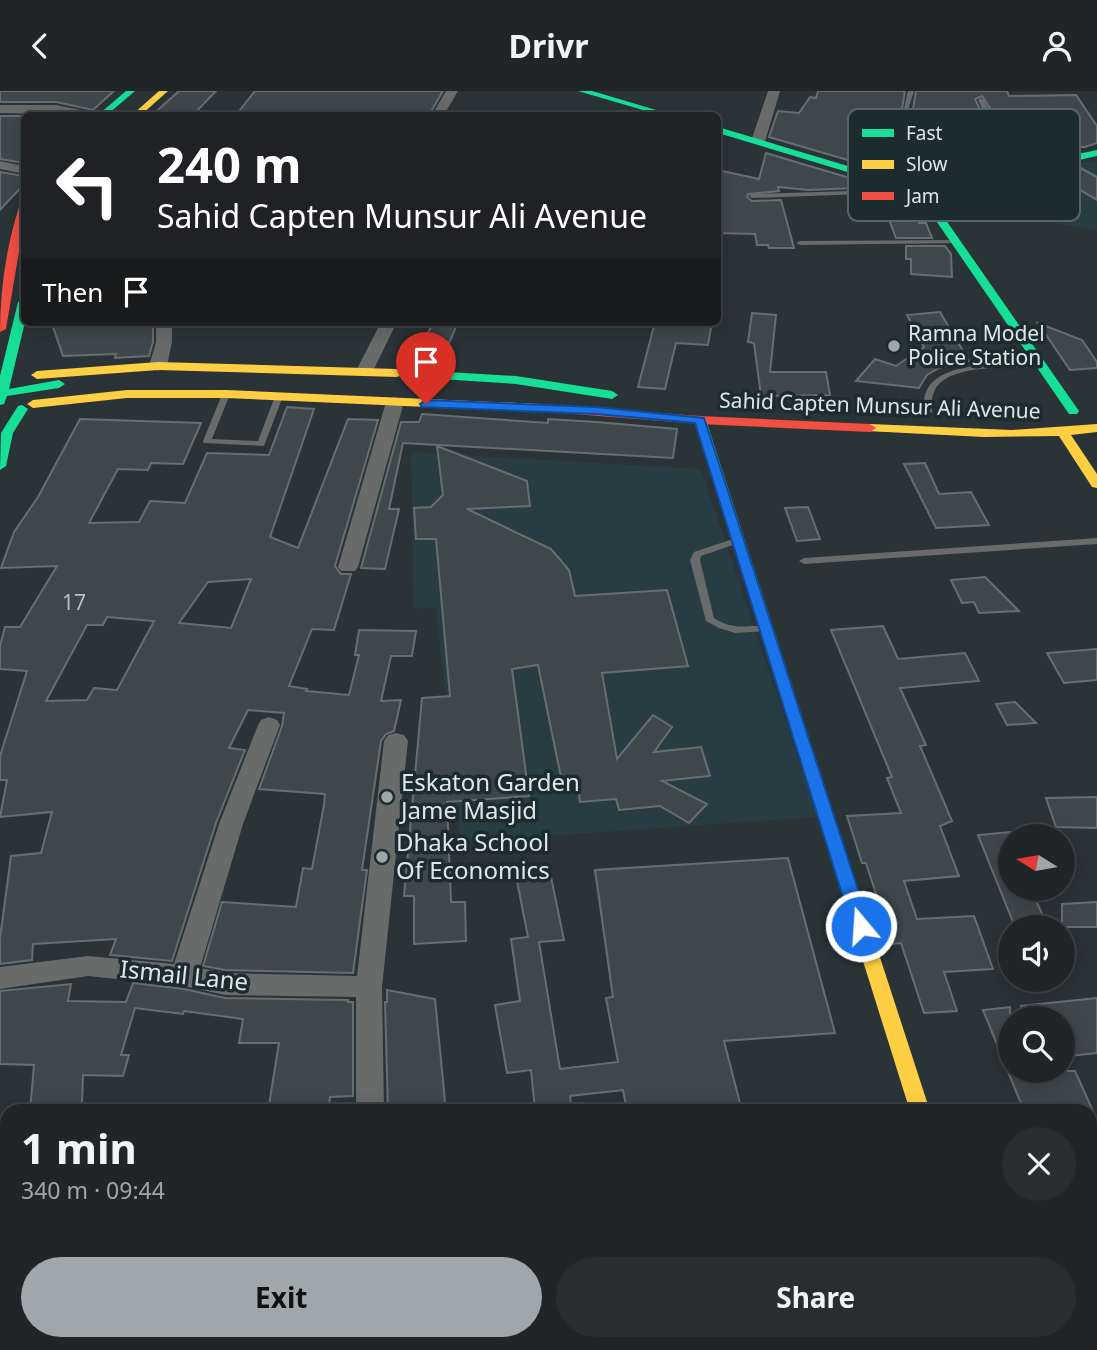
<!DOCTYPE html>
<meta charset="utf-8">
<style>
:root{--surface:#202628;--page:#282e30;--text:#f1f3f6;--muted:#a2a5a8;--line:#3d4345;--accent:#9ea8ab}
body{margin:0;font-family:"Noto Sans",sans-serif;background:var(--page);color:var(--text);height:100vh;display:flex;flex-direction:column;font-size:26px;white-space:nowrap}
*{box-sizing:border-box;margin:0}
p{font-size:23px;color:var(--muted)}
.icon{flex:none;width:38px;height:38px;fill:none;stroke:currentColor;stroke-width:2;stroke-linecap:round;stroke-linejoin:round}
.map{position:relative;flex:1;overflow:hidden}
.details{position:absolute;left:0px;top:1013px;width:1097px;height:247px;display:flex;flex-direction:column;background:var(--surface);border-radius:21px 21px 0 0;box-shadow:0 4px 18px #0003,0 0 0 2px var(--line)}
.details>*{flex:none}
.guide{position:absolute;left:21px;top:21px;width:700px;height:214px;border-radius:10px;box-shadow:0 4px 18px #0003,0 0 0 2px var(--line);background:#202124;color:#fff;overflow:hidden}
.needle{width:46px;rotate:281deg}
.fabs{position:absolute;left:998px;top:733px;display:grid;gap:14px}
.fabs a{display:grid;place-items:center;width:77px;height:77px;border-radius:50%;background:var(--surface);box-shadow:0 4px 18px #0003,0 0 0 2px var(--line);font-size:35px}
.pin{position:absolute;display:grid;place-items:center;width:60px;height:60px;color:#fff;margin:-72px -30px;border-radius:50% 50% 50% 0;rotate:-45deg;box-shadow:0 0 7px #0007}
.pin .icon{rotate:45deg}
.me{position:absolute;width:77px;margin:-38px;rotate:342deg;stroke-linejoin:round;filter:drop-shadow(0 0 5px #0008)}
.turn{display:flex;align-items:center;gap:24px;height:147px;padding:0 21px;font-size:32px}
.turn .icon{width:91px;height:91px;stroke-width:2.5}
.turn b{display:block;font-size:49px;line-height:60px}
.then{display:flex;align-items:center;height:66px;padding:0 21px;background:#0003;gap:14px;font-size:26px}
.round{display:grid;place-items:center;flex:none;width:74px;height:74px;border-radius:37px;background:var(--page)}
.head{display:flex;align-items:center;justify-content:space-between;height:119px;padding:0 21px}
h1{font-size:42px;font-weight:700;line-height:52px}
.primary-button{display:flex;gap:14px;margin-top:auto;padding:14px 21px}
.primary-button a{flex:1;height:80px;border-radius:42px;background:var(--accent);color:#111;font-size:28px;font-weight:700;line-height:80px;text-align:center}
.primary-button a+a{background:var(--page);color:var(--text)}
header{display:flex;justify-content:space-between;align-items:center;height:91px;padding:0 21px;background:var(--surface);font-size:32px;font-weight:700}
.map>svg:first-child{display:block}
</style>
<header><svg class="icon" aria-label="back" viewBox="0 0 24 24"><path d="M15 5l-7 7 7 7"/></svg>Drivr<svg class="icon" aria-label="person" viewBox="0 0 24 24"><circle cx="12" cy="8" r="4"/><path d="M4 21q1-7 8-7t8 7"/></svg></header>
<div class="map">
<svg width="1097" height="1259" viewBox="0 0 1097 1259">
<rect width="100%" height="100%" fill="#2a3336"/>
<g fill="#273d43">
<path d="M1097,69V140L1038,129L981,94Z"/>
<path d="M411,361L701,378L818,726L460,751L436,516L414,518Z"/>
</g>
<g fill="#3e484b" stroke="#676e71" stroke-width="2" fill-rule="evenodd">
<path d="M0,0H114L93,19L56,11H0Z"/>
<path d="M179,0H216L193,24H152Z"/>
<path d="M255,0H443L429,24H236Z"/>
<path d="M818,0H905L901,24V53L906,68L920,80L909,87L769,46L778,20L799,22L810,6L816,7Z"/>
<path d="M916,0H1007L1009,5L1076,4L1097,35V52L1085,56H1042L1051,61H1012L999,35H1036L1041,31L1040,27L995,25L982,5L975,8L983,25L912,24Z"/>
<path d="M0,25H24V72L0,68Z"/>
<path d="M766,62L880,96L808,99L778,96L779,100L748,103L747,106L752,110L781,109L794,157H769L768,154H757L755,143L718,142V79L759,88Z"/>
<path d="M1077,75L1097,86V109L1077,97L1072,76Z"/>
<path d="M0,81L24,85V93L0,119Z"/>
<path d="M905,104L911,106L919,132H926L932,147H896L880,105Z"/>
<path d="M906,155H945L951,163L952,186L911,183V168H906Z"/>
<path d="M940,221L969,270L939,277L927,284L919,297L856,290L875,268L896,275L924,256L907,224Z"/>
<path d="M752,222L776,224L770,281H826L830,304L761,305L754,252L748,251Z"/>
<path d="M434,231H458L440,274L401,271L409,251L422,252Z"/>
<path d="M655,231H712L708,254L676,252L665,298L638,296Z"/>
<path d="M1038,232L1082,249L1097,271V277L1070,279Z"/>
<path d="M52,233L107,234V236L153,233V251L149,265L115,267L116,263L63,265Z"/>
<path d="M287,316L314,318L270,446L298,457L348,328L378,329L335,475L341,483H351L334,539L312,538L289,595L307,598L306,600L349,604L359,564H355L359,539L416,540L412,565H391L381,610L401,609L394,640L386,643L381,650L362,779H367L353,882L225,879L203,875L222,811L296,816L303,777L312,778L324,714L325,703L259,698L282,635L284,622L248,619L229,657L245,659L216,732L172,870L110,864L116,848L33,853L32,869L0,873V847L11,765L41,762L52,721L0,726L7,689H0V665L27,580L0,578V555L5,536H20L57,475L1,477L14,441L38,406L80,328L201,332L183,373L151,372L148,379L118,378L89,432L139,431L150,410L185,412L207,362L269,364ZM251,488L231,537L179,532L208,491ZM107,526L154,530L117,599L94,597L87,609L46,610L87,534H103Z"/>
<path d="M422,323L548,332V328L596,331L677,338L673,367L403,352L389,418H399L385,478L361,477L401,331H419Z"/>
<path d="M437,355L527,390L530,415L467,418L551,458L569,479L575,505L667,499L688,575L602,582L617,668L653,624L672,636L654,661L701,656L710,685L662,690L707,713L689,732L660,715L619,719L616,708L580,711L578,696H563L538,574L512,578L529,705L447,711L451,811H465L466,850L414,853V805H404L422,607L450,605L436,448H416L414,417L431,416L443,404Z"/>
<path d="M925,372L939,403L971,401L989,434L936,437L904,373Z"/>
<path d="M808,416L820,448L797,450L785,417Z"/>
<path d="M985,486L1019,520L979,522L974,511L962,512L951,489Z"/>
<path d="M883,535L898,568L965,562L979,590L900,597L926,654L920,655L952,730L940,735L959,785L904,790L917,828L974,825L993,878L944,881L957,920L924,922L901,852L892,853L866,772H862L847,725L901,722L887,687L892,686L831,539Z"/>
<path d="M1097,558V589L1064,592L1047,562Z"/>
<path d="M1015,611L1036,632L1007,634L996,613Z"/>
<path d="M1097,706V737L1056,736L1046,707Z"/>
<path d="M1010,741V798H1031L1048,836H1015L978,744Z"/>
<path d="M788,767L835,942L724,950L742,1020H627L623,999L570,1005L572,1020H535L531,979L507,982L495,914L520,910L511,848L528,846L517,790L551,786L564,849L539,851L560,978L618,971L606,907L613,906L595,779Z"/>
<path d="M1097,811V836H1062V813Z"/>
<path d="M133,892L184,898L225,907L348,909V911H353V1005L330,1006L328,1020H268L279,952H239L243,928L184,920L183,923L135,917L121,964H129L123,985L83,984L82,1013L30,1020L34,974L0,973V900L71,893L68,910L126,911Z"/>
<path d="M387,899L435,908L446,1020H388L385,911H387Z"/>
<path d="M1097,907V962L1062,966V928H1022L1021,915Z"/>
<path d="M1010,916V980H1075L1093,1020H1024L983,919Z"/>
</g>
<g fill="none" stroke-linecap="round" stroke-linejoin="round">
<g fill="#696a6a" fill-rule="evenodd">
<path d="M908,0H914L909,16V27L987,28L978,9L981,7L984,9L993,28L1038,29V31L1036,32H995L1018,79L1017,80L1012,79L989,31H909L913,63L924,73L963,91L958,92C943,86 918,80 908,66C899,53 903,15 908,0Z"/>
<path d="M915,98L918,100L917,101L752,107L749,105L752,103Z"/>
<path d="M956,149L958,150V152L800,154L796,152L800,150Z"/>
<path d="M987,273H1040L1044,275L1040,277C1014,277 941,271 933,304C931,309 932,316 932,321L928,323H925C917,283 956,277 987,273Z"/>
<path d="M223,301H229L230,303L212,348L258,350L275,305L279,303H282L283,305L264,355L204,352L203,350Z"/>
<path d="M739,446L742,447L744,449L742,451L701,465L700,469L714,527C720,531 727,534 735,535C746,537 760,532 769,538L767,540L735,542L719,537L706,530L690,469L694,461Z"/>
<path d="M1097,447V453L804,473L799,470L804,467Z"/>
<path d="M7,1244V1253H14L12,1256L0,1259V1246Z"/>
</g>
<g fill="#696a6a" fill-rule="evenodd">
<path d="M446,0H458L444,24H432Z"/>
<path d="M768,0H780L765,50L758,54L751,50Z"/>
<path d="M0,14H56L92,21L94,24L0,22Z"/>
<path d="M0,70L24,75V83L0,78Z"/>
<path d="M156,231H172V251L167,275L158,280L149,275L156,251Z"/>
<path d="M381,231H397L371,284H359L356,280Z"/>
<path d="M395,306L404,311L358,476L355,480H341L338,476L386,311Z"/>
<path d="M269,626L277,629L280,634L243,733L200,877L225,882L357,885L384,650L388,644L396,642L404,644L408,650L382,896L384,1020H356V906L225,904L184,895L88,885L0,898V876L88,865L174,873L219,733L258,634L261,629Z"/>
<rect x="1090" y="1122" width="7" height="28"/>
<path d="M394,1253H428L430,1259H396Z"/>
</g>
<g fill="#16e098" fill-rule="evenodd">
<path d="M126,0H135L107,24H98Z"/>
<path d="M578,0H592L673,24H660Z"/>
<path d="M718,36L921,97L1097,59V65L927,102L1079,320L1077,323H1069L917,102L718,42Z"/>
<path d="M24,208L25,231L9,298L59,289L65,293L59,297L7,305L4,313L0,314V285L18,211Z"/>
<path d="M397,278L516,285L612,300L618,304L612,308L516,293L393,285V279Z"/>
<path d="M22,314L28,318L13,342L6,375L0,379L1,342L18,315Z"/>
<path d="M700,325L706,329L875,851L872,856L866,858L860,856L857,851L694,329Z"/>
</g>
<g fill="#ffcf43" fill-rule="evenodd">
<path d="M159,0H168L141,24H132Z"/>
<path d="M158,271L397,278L403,282L397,286L158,279L37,288L31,284L37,280Z"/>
<path d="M127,299H226L540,313L546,317L540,321L226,307H127L33,317L27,313L33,309Z"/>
<path d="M870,333L1012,339L1097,333V341L1071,344L1097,383V397L1092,396L1059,345L984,346L866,340L864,337Z"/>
<path d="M866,844L872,846L875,851L930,1020H910L857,851L860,846Z"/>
<path d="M983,1253H1005L1007,1259H985Z"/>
</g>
<g fill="#f24e42" fill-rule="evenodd">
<path d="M24,113V131L6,238L0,241C0,199 6,157 19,116Z"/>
<path d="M540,313L700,325L870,333L876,337L870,341L700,333L536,320V314Z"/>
</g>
</g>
<path fill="#1a73e8" stroke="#114b97" stroke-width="2" d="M426,309L596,316L704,327L870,835L867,839H854L852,835L695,332L596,323L422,316L420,313Z"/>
<g fill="#9ea8ab" stroke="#1c2b2f" stroke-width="2.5">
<circle cx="894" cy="255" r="7"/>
<circle cx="387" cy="706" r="7"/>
<circle cx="382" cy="766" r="7"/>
</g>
<g text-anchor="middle" stroke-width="7" stroke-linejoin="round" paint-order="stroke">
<g font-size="21" fill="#dde7ea" stroke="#1c2b2f" text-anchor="start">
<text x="908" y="250">Ramna Model<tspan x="908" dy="24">Police Station</tspan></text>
</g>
<g font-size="21" fill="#dde7ea" stroke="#1c2b2f">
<text transform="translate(880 315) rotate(2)" y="7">Sahid Capten Munsur Ali Avenue</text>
</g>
<g font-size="21" fill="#b5bfc2">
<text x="74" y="519">17</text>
</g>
<g font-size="24" fill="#dde7ea" stroke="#1c2b2f" text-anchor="start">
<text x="401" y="700">Eskaton Garden<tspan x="401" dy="28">Jame Masjid</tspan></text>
<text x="396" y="760">Dhaka School<tspan x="396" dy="28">Of Economics</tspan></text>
</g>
<g font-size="24" fill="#dde7ea" stroke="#1c2b2f">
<text transform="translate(184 885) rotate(6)" y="8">Ismail Lane</text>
</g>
</g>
<rect x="848" y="18" width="232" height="112" rx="10" fill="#1c2b2f" stroke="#566367" stroke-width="2"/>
<rect x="862" y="38" width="32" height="8" fill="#16e098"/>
<rect x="862" y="69" width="32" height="9" fill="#ffcf43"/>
<rect x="862" y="101" width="32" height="8" fill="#f24e42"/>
<g font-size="19" fill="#dde7ea">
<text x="906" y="49">Fast</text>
<text x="906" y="80">Slow</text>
<text x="906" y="112">Jam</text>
</g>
</svg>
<div class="fabs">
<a><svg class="needle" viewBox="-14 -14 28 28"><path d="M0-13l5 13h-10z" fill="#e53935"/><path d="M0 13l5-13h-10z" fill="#a2a5a8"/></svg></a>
<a><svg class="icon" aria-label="sound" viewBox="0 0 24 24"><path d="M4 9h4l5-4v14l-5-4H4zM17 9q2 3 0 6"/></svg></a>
<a><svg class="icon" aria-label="search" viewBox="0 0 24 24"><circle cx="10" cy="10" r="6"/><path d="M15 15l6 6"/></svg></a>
</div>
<div class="pin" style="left:426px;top:313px;background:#d93025"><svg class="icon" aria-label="arrive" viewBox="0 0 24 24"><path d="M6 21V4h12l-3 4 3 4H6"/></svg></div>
<svg class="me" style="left:861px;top:835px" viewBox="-20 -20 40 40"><circle r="17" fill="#1a73e8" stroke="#fff" stroke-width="3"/><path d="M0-11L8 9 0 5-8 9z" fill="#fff"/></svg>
<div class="guide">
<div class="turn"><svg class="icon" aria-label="left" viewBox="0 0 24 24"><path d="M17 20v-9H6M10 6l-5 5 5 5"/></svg><div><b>240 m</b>Sahid Capten Munsur Ali Avenue</div></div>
<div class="then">Then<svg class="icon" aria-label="arrive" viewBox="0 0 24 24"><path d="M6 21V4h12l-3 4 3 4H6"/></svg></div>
</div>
<section class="details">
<div class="head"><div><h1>1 min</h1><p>340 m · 09:44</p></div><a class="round"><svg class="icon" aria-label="close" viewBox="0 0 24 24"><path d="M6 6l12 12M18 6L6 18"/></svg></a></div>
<div class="primary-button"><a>Exit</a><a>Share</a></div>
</section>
</div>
